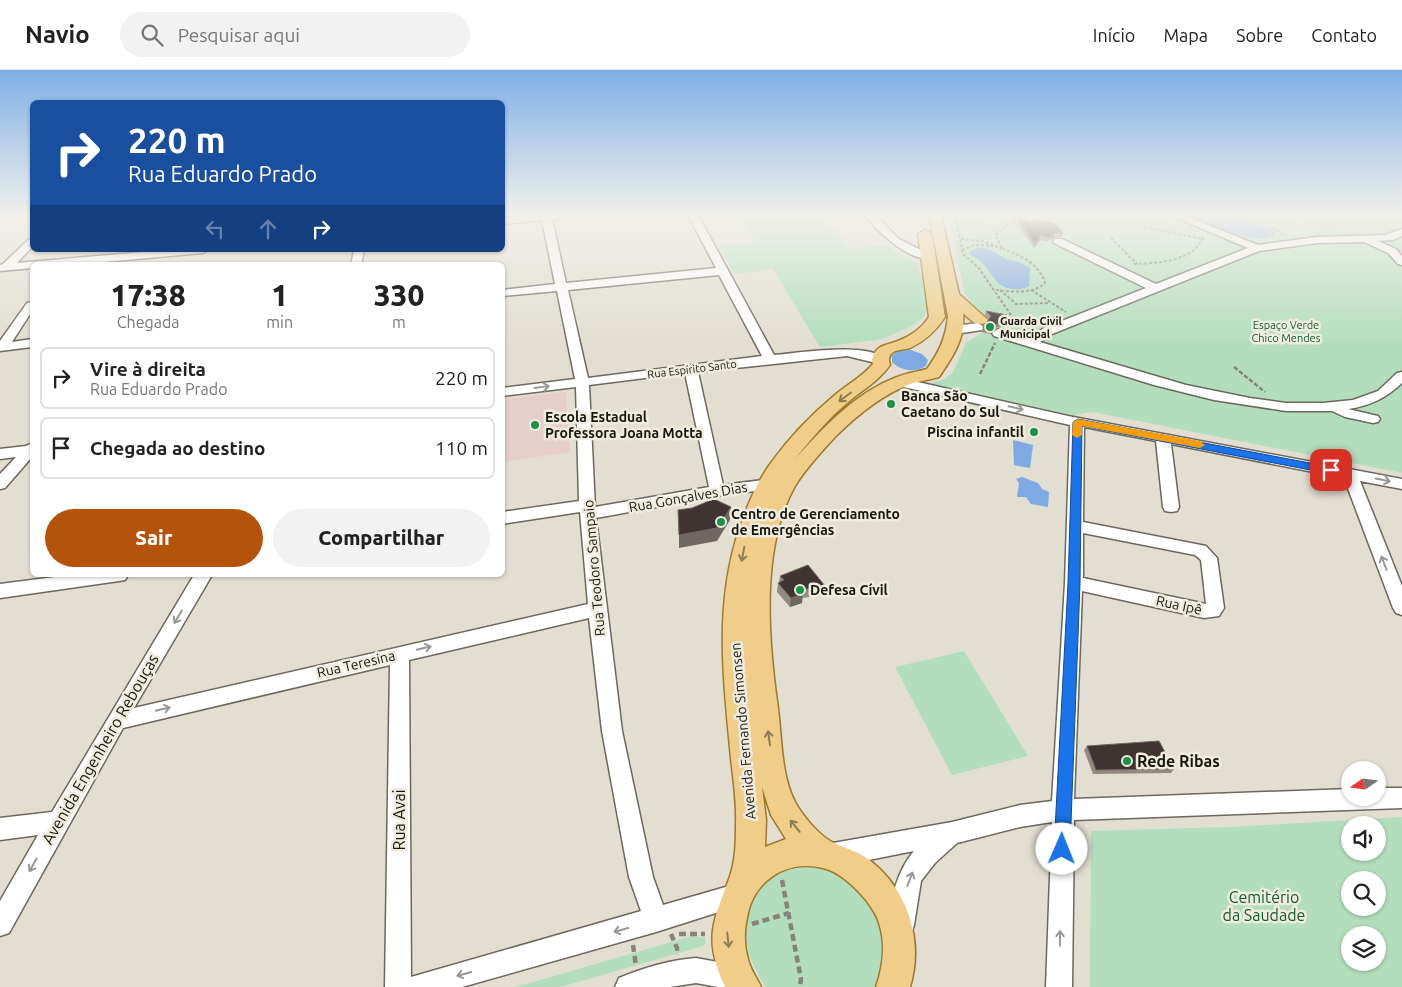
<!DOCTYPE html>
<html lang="pt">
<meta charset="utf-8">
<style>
:root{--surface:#fff;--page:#f2f2f2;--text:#222;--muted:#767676;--line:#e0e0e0;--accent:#b45309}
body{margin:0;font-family:Ubuntu,sans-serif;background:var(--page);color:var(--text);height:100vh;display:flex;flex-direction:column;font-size:19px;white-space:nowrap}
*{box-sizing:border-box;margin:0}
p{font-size:16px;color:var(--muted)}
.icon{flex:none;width:28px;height:28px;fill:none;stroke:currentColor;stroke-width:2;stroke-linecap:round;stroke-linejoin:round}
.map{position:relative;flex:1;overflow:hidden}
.details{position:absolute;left:30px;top:192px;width:475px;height:315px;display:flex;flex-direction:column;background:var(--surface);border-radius:8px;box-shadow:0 1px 4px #0004}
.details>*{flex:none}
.hud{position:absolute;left:30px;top:30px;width:475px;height:152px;border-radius:8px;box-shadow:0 1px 4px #0004;background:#1a4fa0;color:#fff;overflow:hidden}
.needle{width:32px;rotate:256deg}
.controls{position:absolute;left:1341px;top:691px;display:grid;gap:10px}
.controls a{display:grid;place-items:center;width:45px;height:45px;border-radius:50%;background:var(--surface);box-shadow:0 1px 4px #0004;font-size:25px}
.pin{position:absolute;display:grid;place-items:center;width:42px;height:42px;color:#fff;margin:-21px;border-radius:10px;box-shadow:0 2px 8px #0006}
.me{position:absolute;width:55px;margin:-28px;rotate:1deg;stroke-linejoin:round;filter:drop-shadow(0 0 4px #0008)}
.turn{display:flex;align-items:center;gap:18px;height:105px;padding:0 15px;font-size:22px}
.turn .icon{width:65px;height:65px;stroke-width:2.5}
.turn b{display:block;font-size:35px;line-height:42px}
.lanes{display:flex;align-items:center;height:48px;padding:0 15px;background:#0003;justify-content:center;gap:25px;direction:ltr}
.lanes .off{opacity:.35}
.eta{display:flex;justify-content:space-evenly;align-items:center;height:85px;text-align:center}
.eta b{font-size:30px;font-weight:800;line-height:35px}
.cta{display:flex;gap:10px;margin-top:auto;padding:10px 15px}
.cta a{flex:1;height:58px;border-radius:30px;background:var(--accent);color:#fff;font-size:20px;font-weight:800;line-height:58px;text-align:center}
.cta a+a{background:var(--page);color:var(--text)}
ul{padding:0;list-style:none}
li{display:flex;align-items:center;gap:15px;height:62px;margin:0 10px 8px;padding:0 5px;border:2px solid var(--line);border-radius:8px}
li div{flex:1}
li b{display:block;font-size:19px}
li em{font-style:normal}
header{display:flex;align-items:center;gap:30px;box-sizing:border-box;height:70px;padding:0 25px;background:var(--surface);border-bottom:1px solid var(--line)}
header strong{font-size:24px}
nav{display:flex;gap:28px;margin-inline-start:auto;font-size:18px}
.search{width:350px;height:45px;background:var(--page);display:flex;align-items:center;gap:12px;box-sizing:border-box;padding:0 18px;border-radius:28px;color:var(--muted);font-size:19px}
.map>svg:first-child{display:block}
</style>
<header>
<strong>Navio</strong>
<div class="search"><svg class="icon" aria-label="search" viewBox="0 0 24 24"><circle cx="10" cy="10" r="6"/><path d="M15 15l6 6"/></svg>Pesquisar aqui</div>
<nav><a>Início</a><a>Mapa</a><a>Sobre</a><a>Contato</a></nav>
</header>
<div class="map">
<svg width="1402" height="917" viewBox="0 0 1402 917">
<rect width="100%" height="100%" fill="#e2ded2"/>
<path fill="#e8cecb" d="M566,322L570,382L503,392V329Z"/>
<g fill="#b3debd" fill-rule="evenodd">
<path d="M751,145H823L850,179L888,175L892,180L918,193L928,238L924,247L912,256L882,269L820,277L773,199L734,204L719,175L755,172L740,146Z"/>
<path d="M951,145L1402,146V403L1092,342L1075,345L1066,354L903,321L945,309L953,302L966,273L983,262L997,266L1005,249L985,244L978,239L965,225L949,148Z"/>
<path d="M964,581L1028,686L952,705L895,597Z"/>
<path d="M1402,747V917H1090L1091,761L1229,757ZM1350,755H1378V782H1350ZM1350,810H1378V838H1350ZM1350,865H1378V892H1350Z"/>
<path d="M801,795H822L843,803L877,838L887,886L880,910L875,917H766L764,915C757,902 750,890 747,876C742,848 754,817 779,802C785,798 793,797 801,795Z"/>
<path d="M692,866L705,868L706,873L703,876L561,917H516Z"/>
</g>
<g fill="#7daae2">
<path d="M1187,145H1224L1273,159L1275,164C1257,178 1207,152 1187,145Z"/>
<path d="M979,178C991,177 994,183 1004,188C1013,192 1019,190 1030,198L1029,216C1025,219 1020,219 1014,219C996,218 993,204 982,193C979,189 973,187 969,184L970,181Z"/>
<path d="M911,280L922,284L928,290L926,296C915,303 901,301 892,292V285L899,281Z"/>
<path d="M1013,370L1033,375L1030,398L1014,395Z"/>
<path d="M1022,407L1038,413L1042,419L1049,422L1048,437L1031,434L1026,427H1017L1019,413L1016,409Z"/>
</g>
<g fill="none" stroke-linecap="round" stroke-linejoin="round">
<defs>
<g id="minor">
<path d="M533,145H566L564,147L552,149L566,213L716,198L688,145H698L774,285C798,283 870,271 886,290L880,294L847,286L698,302L723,415L779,408L784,409L787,413L784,417L717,426L596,448L622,661L653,807L663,835L736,814L744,818L748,826L744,834L656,862L462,917H385L390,595L123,658L9,863L0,866V831L38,765L0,770V748L52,742L194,505H212L134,638L588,534L580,442L502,454V442L579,431L576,317L502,326V318L575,309L557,221L502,226V220L555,214L542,150L502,154V148ZM719,205L762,286L588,308L568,220ZM685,303L709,417L595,437L589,315ZM589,548L602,661L629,807L641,841L411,907L409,590Z"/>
<path d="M865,145H875L899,169L933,186L932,188C910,193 877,161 865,145Z"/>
<path d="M1170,145H1183L1258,175L1317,167L1385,165L1402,159V166L1393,170L1378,171L1396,179L1402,186V195L1398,194L1388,183L1364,172L1317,173L1259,181L1052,264L1040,272L1186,315L1250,328L1286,333H1323L1353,330L1378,321L1397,303L1402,302V313C1386,328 1370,336 1348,339L1378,346L1380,349L1378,352L1373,353L1345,347L1332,341H1286L1214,330L1154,315L994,266L992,263L998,259L1030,269L1044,258L1146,218L1054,173L1053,171L1054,169H1062L1156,214L1248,178Z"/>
<path d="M32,169V177L17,193L167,180H208L203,183L70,195H32V198L0,201V195L3,194L28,170Z"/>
<path d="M354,180H364L361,195H351Z"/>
<path d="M32,232V241L12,272L32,269V277L0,281V271L27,233Z"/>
<path d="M978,253L984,257L982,260L955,264L949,260L955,256Z"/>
<path d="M900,308L1068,346L1402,409V419L1360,411L1402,516V545L1396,543L1393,538L1344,408L1171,374L1179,437L1177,441L1171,442L1165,441L1163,437L1156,371L1084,357L1083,452L1206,476L1217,488L1224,538L1219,546L1204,548L1082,521L1074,729L1350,719V728H1378V718H1402V738L1074,750L1072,917H1046L1052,752L1020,757L957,773L935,793L921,811L914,855L911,864L902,867L893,864C884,841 898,799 914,781L833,797L825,793L821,785L825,777L833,773L952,752L1020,735L1052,731L1065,513L1070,355L895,315L893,312L895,309ZM1083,463L1195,485L1201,490L1206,534L1083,508Z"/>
<path d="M32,373V387L5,418L0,419V404L16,387L0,389V379L26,376Z"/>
<path d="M70,505H128L125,510L119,511L0,528V514Z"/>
<path d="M696,888L723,893L748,903L752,912L750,917H718L696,913L670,917H615L619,908C643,898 670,890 696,888Z"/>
</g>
<path id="major" d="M929,145H941L959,224L988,250L986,253C975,256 971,250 963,243C966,268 952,288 939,307C929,310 919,311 910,314C882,325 857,345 836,366C822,381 806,398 795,416C761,476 768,566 777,631C782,663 780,703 795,732C802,745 817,763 830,771C843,778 856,780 868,789C908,819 924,870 910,917H876C883,897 886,874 879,853C877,845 871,837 866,830C855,817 840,802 823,798C787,789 753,810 747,848C744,861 744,876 748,889C750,899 757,908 761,917H725C704,870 712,854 729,809C736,791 736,771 736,753C737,728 732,702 730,678C722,595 714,522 745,443C752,425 759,409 771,393C789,368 811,345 835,325C848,314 862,307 873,294L872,290C876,274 885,276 898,271C911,266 922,258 929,247L918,164L925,160L932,164L945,247C936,261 925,271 910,278C904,280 895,279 891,284C888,288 889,291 890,295C879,311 862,320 847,333C827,350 811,369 795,389C824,357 855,323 897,307C906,303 917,302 927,299C939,282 946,268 948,246ZM762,717L771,745L786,769L765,777L766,750Z"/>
</defs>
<use href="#minor" stroke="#6c685e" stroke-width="3"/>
<use href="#major" stroke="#9e792c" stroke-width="3"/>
<g stroke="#86837a" stroke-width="2" stroke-dasharray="3 2" stroke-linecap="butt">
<path d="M955,145L963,184L978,197L1011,245"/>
<path d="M987,145L1006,155"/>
<path d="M1235,145L1269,155L1284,165"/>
<path d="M1294,145L1331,158"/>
<path d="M1144,157L1204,169"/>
<path d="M1111,168L1137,194"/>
<path d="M961,169L982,171L1003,179L995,165L1014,149"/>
<path d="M962,180L975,175L993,176"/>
<path d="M1134,194C1159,193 1193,192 1204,166"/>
<path d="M996,220C1011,222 1034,224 1045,213C1039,194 1021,185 1003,179"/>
<path d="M1000,220L1016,234L1049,233"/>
<path d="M1031,220L1066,242"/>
</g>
<g stroke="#86837a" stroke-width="2.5" stroke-dasharray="4.5 2" stroke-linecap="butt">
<path d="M1234,297L1265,322"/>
<path d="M980,304L995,273"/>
</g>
<g stroke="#86837a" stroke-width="4.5" stroke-dasharray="7 4" stroke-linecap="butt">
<path d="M782,810L801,909L800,917"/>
<path d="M752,854L789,843"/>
<path d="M671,864L677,878V885"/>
<path d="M679,864H705"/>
<path d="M633,875L636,896"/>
</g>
<use href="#minor" fill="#fff" fill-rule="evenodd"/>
<use href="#major" fill="#f0ce89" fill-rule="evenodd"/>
</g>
<g fill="#918982">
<path d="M1010,145H1013L1063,163L1062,167H1054L1047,171L1040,170L1034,178L1010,146Z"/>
<path d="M986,241L1007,245L1001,258L997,257L992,261L991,264L981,262L983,258L989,249L985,245Z"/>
<path d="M780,506L825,516L824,525L802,528V533L790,537L777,522L778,513H779Z"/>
<path d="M1087,676L1174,699L1171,703L1093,704L1084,680Z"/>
</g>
<g fill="#716762">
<path d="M1055,163L1054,167L1047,171L1049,168Z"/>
<path d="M1041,166L1040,170L1034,178L1035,174Z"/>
<path d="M998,253L997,257L992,261V257Z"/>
<path d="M731,437L730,450L717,471L679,478V465Z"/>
<path d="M803,524L802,533L790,537L791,528Z"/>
</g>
<g fill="#403432" stroke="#716762">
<path d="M1013,145H1017L1031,152L1032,149L1056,154L1063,163H1055L1049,168L1041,166L1035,174Z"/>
<path d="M986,241L1007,245L1002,254L998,253L992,257V260L983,258L991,246Z"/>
<path d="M714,429L731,437L717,458L679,465L678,440L692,438Z"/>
<path d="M808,495L825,516L801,520L803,524L791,528L778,513L784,510L780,506Z"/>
<path d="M1159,671L1174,699L1096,700L1087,676Z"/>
</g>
<defs><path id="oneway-shaft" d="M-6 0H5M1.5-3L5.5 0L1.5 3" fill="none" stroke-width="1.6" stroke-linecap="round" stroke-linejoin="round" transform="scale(1.25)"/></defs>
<g stroke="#979794">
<use href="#oneway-shaft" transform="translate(542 317) rotate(-8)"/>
<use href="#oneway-shaft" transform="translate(1016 338) rotate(13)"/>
<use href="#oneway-shaft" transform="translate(1383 410) rotate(11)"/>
<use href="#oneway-shaft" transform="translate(1384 493) rotate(-111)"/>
<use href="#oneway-shaft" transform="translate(178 547) rotate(121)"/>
<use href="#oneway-shaft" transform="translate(424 578) rotate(-13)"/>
<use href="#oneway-shaft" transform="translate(163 639) rotate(-13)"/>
<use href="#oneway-shaft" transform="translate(33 795) rotate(119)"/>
<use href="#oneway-shaft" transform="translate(910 809) rotate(-69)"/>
<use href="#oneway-shaft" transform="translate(621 860) rotate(164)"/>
<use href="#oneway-shaft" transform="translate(1060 868) rotate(-89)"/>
<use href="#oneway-shaft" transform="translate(464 904) rotate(164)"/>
</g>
<g stroke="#8f7c53">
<use href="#oneway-shaft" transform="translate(845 327) rotate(143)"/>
<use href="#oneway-shaft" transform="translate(743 484) rotate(101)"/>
<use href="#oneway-shaft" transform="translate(769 668) rotate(-98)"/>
<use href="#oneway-shaft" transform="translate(795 756) rotate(-129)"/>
<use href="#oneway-shaft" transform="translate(728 870) rotate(84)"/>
</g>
<linearGradient id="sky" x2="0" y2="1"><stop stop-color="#7db0e6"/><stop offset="0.53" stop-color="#f2f0eb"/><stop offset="1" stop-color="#f2f0eb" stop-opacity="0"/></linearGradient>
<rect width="1402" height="273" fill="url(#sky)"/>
<path fill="#1a73e8" stroke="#114b97" d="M1078,349L1331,397L1336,400L1331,404L1082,356L1080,513L1070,779L1067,785L1062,787L1056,785L1054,779L1068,513L1073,352Z"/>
<path fill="#f59e0b" d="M1078,349L1200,371L1205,375L1200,378L1082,356V365L1077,368L1072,365L1073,352Z"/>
<g fill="#1c914c" stroke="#efecdf" stroke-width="2">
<circle cx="990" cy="257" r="5"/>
<circle cx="891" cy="334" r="5"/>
<circle cx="535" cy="355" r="5"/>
<circle cx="1034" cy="362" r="5"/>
<circle cx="721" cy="452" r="5"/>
<circle cx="800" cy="520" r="5"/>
<circle cx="1127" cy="691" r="5"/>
</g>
<g text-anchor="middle" stroke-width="5" stroke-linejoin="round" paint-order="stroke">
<g font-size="11" font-weight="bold" fill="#181712" stroke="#efecdf" text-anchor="start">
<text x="1000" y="255">Guarda Civil<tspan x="1000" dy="13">Municipal</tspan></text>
</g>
<g font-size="11" fill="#125c30" stroke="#efecdf">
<text x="1286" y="259">Espaço Verde<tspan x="1286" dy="13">Chico Mendes</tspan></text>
</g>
<g font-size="11" fill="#181712" stroke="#efecdf">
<text transform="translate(692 299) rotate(-7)" y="4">Rua Espírito Santo</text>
</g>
<g font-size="14" font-weight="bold" fill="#181712" stroke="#efecdf" text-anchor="start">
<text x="901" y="331">Banca São<tspan x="901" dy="16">Caetano do Sul</tspan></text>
<text x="545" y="352">Escola Estadual<tspan x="545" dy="16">Professora Joana Motta</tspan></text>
<text x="1024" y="367" text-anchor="end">Piscina infantil</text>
<text x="731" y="449">Centro de Gerenciamento<tspan x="731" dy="16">de Emergências</tspan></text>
<text x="810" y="525">Defesa Cívil</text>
</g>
<g font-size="14" fill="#181712" stroke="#efecdf">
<text transform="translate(688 427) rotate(-10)" y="5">Rua Gonçalves Dias</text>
<text transform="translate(594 498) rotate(-95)" y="5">Rua Teodoro Sampaio</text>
<text transform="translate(1179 535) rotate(12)" y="5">Rua Ipê</text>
<text transform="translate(356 594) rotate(-13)" y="5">Rua Teresina</text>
<text transform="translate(743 661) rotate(-95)" y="5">Avenida Fernando Simonsen</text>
</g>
<g font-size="16" fill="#181712" stroke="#efecdf">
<text transform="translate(100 679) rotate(-60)" y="6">Avenida Engenheiro Rebouças</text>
<text transform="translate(399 750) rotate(-90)" y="6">Rua Avai</text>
</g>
<g font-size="16" font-weight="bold" fill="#181712" stroke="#efecdf" text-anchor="start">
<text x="1137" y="697">Rede Ribas</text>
</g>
<g font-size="16" fill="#125c30" stroke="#efecdf">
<text x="1264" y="833">Cemitério<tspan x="1264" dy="18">da Saudade</tspan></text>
</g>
</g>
</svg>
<div class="controls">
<a><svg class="needle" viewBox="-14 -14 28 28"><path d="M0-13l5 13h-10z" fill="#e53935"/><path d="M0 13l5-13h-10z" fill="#767676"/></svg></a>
<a><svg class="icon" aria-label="sound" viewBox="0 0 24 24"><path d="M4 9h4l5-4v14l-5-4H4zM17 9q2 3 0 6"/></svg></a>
<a><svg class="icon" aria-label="search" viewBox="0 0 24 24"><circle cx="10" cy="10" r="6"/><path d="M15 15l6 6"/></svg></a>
<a><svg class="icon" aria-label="layers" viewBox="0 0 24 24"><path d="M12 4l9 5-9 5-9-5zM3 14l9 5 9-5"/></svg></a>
</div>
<div class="pin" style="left:1331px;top:400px;background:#d93025"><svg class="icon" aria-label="arrive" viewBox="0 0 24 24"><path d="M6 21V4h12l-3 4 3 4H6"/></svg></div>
<svg class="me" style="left:1062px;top:779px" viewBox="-20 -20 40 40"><circle r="19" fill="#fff"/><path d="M0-13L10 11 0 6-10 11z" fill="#1a73e8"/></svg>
<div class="hud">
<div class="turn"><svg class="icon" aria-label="right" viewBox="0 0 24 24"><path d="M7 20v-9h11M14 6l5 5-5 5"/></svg><div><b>220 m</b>Rua Eduardo Prado</div></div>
<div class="lanes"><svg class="icon off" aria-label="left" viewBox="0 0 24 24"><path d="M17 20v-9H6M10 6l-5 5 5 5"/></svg><svg class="icon off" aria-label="ahead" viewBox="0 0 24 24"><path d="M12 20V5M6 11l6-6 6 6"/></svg><svg class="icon" aria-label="right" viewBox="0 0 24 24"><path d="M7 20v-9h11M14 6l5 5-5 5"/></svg></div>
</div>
<section class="details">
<div class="eta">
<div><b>17:38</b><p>Chegada</p></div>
<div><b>1</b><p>min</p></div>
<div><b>330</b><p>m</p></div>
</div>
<ul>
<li><svg class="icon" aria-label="right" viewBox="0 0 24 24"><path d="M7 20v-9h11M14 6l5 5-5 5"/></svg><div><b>Vire à direita</b><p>Rua Eduardo Prado</p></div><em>220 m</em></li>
<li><svg class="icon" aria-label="arrive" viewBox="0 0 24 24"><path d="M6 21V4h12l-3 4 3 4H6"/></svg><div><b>Chegada ao destino</b></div><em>110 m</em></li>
</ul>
<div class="cta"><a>Sair</a><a>Compartilhar</a></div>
</section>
</div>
